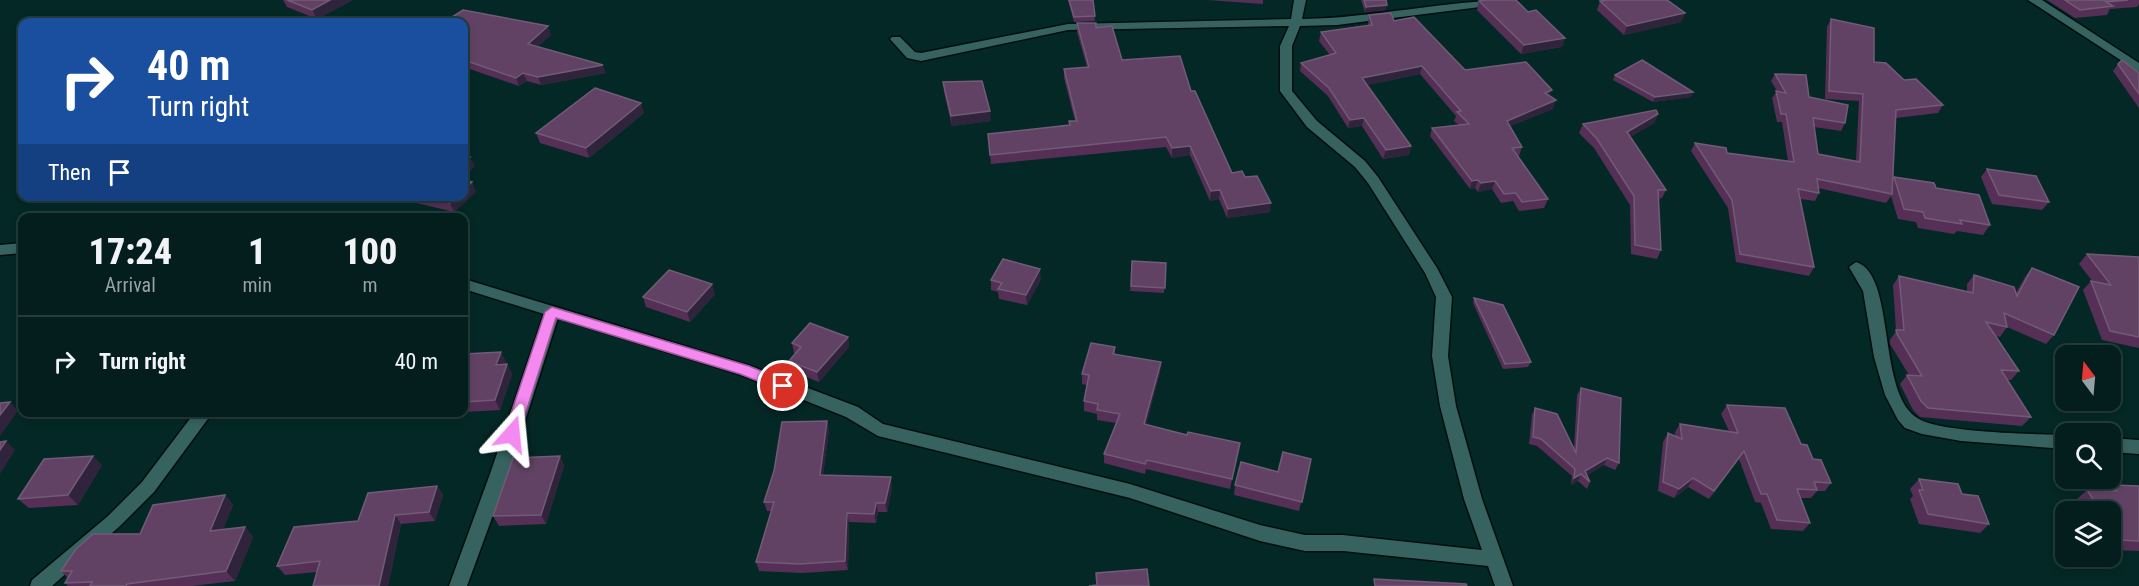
<!DOCTYPE html>
<style>
:root{--surface:#031e1c;--page:#112b29;--text:#f1f3f6;--muted:#97a2a3;--line:#243c3b}
body{margin:0;font-family:"Roboto Condensed",sans-serif;background:var(--page);color:var(--text);height:100vh;display:flex;flex-direction:column;font-size:22px;white-space:nowrap}
*{box-sizing:border-box;margin:0}
p{font-size:20px;color:var(--muted)}
.icon{flex:none;width:33px;height:33px;fill:none;stroke:currentColor;stroke-width:2;stroke-linecap:round;stroke-linejoin:round}
.map{position:relative;flex:1;overflow:hidden}
.drawer{position:absolute;left:18px;top:213px;width:450px;height:204px;display:flex;flex-direction:column;background:var(--surface);border-radius:12px;box-shadow:0 3px 9px #0003,0 0 0 2px var(--line)}
.drawer>*{flex:none}
.hud{position:absolute;left:18px;top:18px;width:450px;height:183px;border-radius:12px;box-shadow:0 3px 9px #0003,0 0 0 2px var(--line);background:#1a4fa0;color:#fff;overflow:hidden}
.needle{width:39px;rotate:344deg}
.tools{position:absolute;left:2055px;top:345px;display:grid;gap:12px}
.tools a{display:grid;place-items:center;width:66px;height:66px;border-radius:12px;background:var(--surface);box-shadow:0 3px 9px #0003,0 0 0 2px var(--line);font-size:30px}
.pin{position:absolute;display:grid;place-items:center;width:51px;height:51px;color:#fff;margin:-26px;border:3px solid #fff;border-radius:50%;box-shadow:0 2px 6px #0007}
.me{position:absolute;width:66px;margin:-33px;rotate:18deg;stroke-linejoin:round;filter:drop-shadow(0 0 4px #0008)}
.turn{display:flex;align-items:center;gap:21px;height:126px;padding:0 30px;font-size:27px}
.turn .icon{width:78px;height:78px;stroke-width:2.5}
.turn b{display:block;font-size:42px;line-height:51px}
.then{display:flex;align-items:center;height:57px;padding:0 30px;background:#0003;gap:12px;font-size:22px}
.eta{display:flex;justify-content:space-evenly;align-items:center;height:102px;text-align:center}
.eta b{font-size:36px;font-weight:800;line-height:42px}
ul{padding:0;list-style:none}
li{display:flex;align-items:center;gap:18px;height:90px;padding:0 30px;border-top:2px solid var(--line)}
li div{flex:1}
li b{display:block;font-size:22px}
li em{font-style:normal}
.map>svg:first-child{display:block}
</style>
<div class="map">
<svg width="2139" height="586" viewBox="0 0 2139 586">
<rect width="100%" height="100%" fill="#042826"/>
<g fill="none" stroke-linecap="round" stroke-linejoin="round">
<defs>
<g id="minor">
<path d="M1294,0H1306L1302,19C1375,18 1445,0 1518,0L1512,3L1337,25L1300,26L1292,46V91L1317,121L1365,161L1378,177L1437,268L1452,297L1448,356L1456,406L1482,499L1513,586H1495L1488,566L1343,551H1305L1260,541L1130,498L878,436L846,417L739,374L558,318L508,474L467,586H449L490,474L544,314L464,289V279L750,366L858,407L883,424L1130,484L1260,525L1305,535H1343L1482,550L1464,499L1440,406L1432,356L1436,297L1425,273L1368,183L1355,167L1307,127L1280,91V46L1289,26L1068,30L921,61L907,58L890,39L892,37H900L915,52L921,53L1068,24L1291,19Z"/>
<path d="M2028,0H2042L2139,63V72Z"/>
<path d="M22,243V253L0,255V245Z"/>
<path d="M1856,262C1897,274 1876,396 1919,419C1944,433 2034,434 2066,435V449L1961,441L1922,434L1905,428L1898,420L1885,395L1874,357L1863,291L1849,267Z"/>
<path d="M195,412H213L154,492L120,526L52,586H30L32,580L108,516L142,482Z"/>
<path d="M2110,438L2139,440V454L2110,452Z"/>
</g>
</defs>
<use href="#minor" stroke="#000f0e" stroke-width="3"/>
<use href="#minor" fill="#366260" fill-rule="evenodd"/>
</g>
<g fill="#552f55">
<path d="M283,0H353L317,19L287,7Z"/>
<path d="M1068,0H1093L1095,21L1074,22Z"/>
<path d="M1207,0H1263V4Z"/>
<path d="M1361,0H1386V10L1365,12Z"/>
<path d="M2047,0H2139V4L2137,7L2110,9L2107,15L2075,18Z"/>
<path d="M1479,1L1528,12L1565,38L1562,47L1521,54L1477,10Z"/>
<path d="M1600,1L1685,13L1681,22L1624,35L1597,10Z"/>
<path d="M1369,15L1394,21L1465,70L1550,96L1553,109L1510,126L1522,147L1519,156H1517L1548,199L1544,208L1519,211L1513,201L1501,203L1492,189L1478,192L1475,188L1470,189L1430,136L1432,128L1459,125L1454,121L1456,116L1420,74L1367,85L1411,146L1409,155L1383,159L1362,126L1348,128L1328,96L1300,71L1301,63L1330,55L1319,41L1321,32L1368,25Z"/>
<path d="M1831,19L1874,62L1943,105L1938,113L1896,118L1892,179L1894,177L1936,188L1990,225L1983,235L1957,231L1954,234L1918,228L1916,222L1898,219L1891,196L1886,203L1818,188L1819,193L1815,201L1800,199L1814,267L1809,276L1736,262L1728,208L1691,151L1695,143L1727,153L1788,161L1782,122H1777L1772,98L1777,91L1771,81L1775,74L1845,123L1841,131L1814,127L1818,154L1856,161L1859,101L1825,99L1827,27Z"/>
<path d="M464,22L551,35L537,47L606,73L541,85L527,81L519,86L464,67Z"/>
<path d="M1077,23L1096,28L1122,60L1191,91L1232,173L1245,177L1270,212L1227,218L1219,199L1210,201L1190,155L1172,158L1166,147L991,164L988,134L1069,125V121H1075L1064,78V69L1087,67L1077,32Z"/>
<path d="M2118,64L2139,73V108L2113,71Z"/>
<path d="M1615,75L1693,92L1691,97L1653,102L1613,80Z"/>
<path d="M943,82L991,121L952,126L944,92Z"/>
<path d="M644,113L589,158L540,143L536,133Z"/>
<path d="M1658,114L1654,123L1630,137L1666,190L1662,198L1658,199L1661,250L1657,259L1631,254L1630,205L1594,148L1579,133L1583,124Z"/>
<path d="M1987,169L2049,202L2042,210L1992,204L1981,177Z"/>
<path d="M476,192L454,212L404,200L402,196H464Z"/>
<path d="M2087,254L2139,257V348L2102,340L2083,290L2091,281L2093,282L2079,264Z"/>
<path d="M1132,261L1166,263L1164,293L1130,291Z"/>
<path d="M2032,268L2054,335L2046,344L2007,327L2000,337L1995,336L2019,371L2011,380H2008L2031,417L2022,426L1920,417L1913,410L1900,384L1907,375H1909L1890,344V340L1896,331L1893,285L1899,276L1967,292V284L1974,275L2016,293L2025,277Z"/>
<path d="M1041,279L1027,305L999,299L998,292L991,290V280Z"/>
<path d="M715,294L690,322L646,307L643,297Z"/>
<path d="M1474,298L1531,362L1528,367L1503,369L1473,303Z"/>
<path d="M848,337L849,347L819,382L791,371L789,361L795,353H794L792,343Z"/>
<path d="M1115,347V354L1161,362L1160,372L1146,425L1187,435L1240,443L1230,489L1146,469L1145,474L1104,463V454L1116,423L1097,420V414L1084,411V401L1087,385L1082,384V374Z"/>
<path d="M464,354L506,361L505,364H507L512,374L500,410L464,412Z"/>
<path d="M1581,388L1619,463L1615,470L1604,465L1587,475L1590,482L1587,489L1578,481L1571,485L1572,476L1537,446L1529,444L1532,415L1535,408L1574,448L1577,395Z"/>
<path d="M1727,405L1801,444L1831,483L1825,491H1817L1811,498H1800L1810,523L1803,531L1771,529L1761,503L1755,502L1739,459L1709,499L1688,487L1674,498L1658,491L1663,442L1668,433L1675,436V432L1680,424L1729,431L1721,414Z"/>
<path d="M239,412H290L289,414L243,417Z"/>
<path d="M428,412H456L429,414Z"/>
<path d="M827,421L829,430L823,475L892,487L887,512H878L876,523L849,522L848,570L803,573L759,571L756,562L771,511H767L764,502Z"/>
<path d="M560,456L564,466L546,524L499,526L493,516Z"/>
<path d="M1311,459L1299,511L1234,495L1235,485L1278,472Z"/>
<path d="M102,465L78,505L29,508L18,499Z"/>
<path d="M1919,479L1962,494L1989,524L1980,533L1919,524L1910,499L1913,496L1910,489Z"/>
<path d="M2113,485L2139,486V551L2110,550V512H2085L2077,499L2087,490L2106,491Z"/>
<path d="M437,486L443,495L435,521L401,524L388,586H313L317,572L285,575L277,566L358,521Z"/>
<path d="M225,495L233,505L223,529L245,527L253,537L235,581L192,586H68L65,583L68,578L61,571L140,534Z"/>
</g>
<g fill="#2f243c">
<path d="M330,0H353L317,19L312,10Z"/>
<path d="M1387,5L1386,10L1365,12L1366,7Z"/>
<path d="M1685,13L1681,22L1624,35L1627,26Z"/>
<path d="M548,26L551,35L531,52L528,44Z"/>
<path d="M1565,38L1562,47L1521,54L1524,45Z"/>
<path d="M603,65L606,73L541,85L538,77Z"/>
<path d="M1422,66L1420,74L1360,87L1362,78Z"/>
<path d="M523,73L527,81L519,86L516,78Z"/>
<path d="M1552,90L1549,99L1545,93Z"/>
<path d="M1693,92L1691,97L1653,102L1655,97Z"/>
<path d="M1556,100L1553,109L1504,129L1507,121Z"/>
<path d="M641,103L644,113L589,158L586,148Z"/>
<path d="M990,111L991,121L952,126L951,116Z"/>
<path d="M1658,114L1654,123L1624,141L1627,132Z"/>
<path d="M1364,118L1362,126L1348,128L1350,120Z"/>
<path d="M1190,146V155L1172,158V148Z"/>
<path d="M1411,146L1409,155L1383,159L1386,150Z"/>
<path d="M470,157L475,166L464,177V164Z"/>
<path d="M1478,180L1475,188L1470,189L1472,181Z"/>
<path d="M1495,181L1492,189L1478,192L1481,183Z"/>
<path d="M472,182L476,192L454,212L450,203L457,196H464V190Z"/>
<path d="M1220,190L1219,199L1210,201L1211,191Z"/>
<path d="M1271,203L1270,212L1227,218L1228,209Z"/>
<path d="M1040,269L1041,279L1027,305L1026,295Z"/>
<path d="M712,284L715,294L690,322L687,312Z"/>
<path d="M848,337L849,347L819,382L817,372Z"/>
<path d="M501,352L506,361L502,375L496,365Z"/>
<path d="M1161,362L1160,372L1144,434V424Z"/>
<path d="M507,364L512,374L500,410L495,400Z"/>
<path d="M10,402L18,411L0,436V415Z"/>
<path d="M827,421L829,430L822,484L820,475Z"/>
<path d="M6,441L15,450L0,474V450Z"/>
<path d="M93,456L102,465L78,505L68,495Z"/>
<path d="M560,456L564,466L546,524L541,515Z"/>
<path d="M1607,458L1604,465L1584,477L1585,471Z"/>
<path d="M1581,474L1578,481L1571,485L1574,478Z"/>
<path d="M891,477L892,487L887,512L885,503Z"/>
<path d="M1693,478L1688,487L1674,498L1679,489Z"/>
<path d="M437,486L443,495L435,521L429,512Z"/>
<path d="M225,495L233,505L219,540L210,531Z"/>
<path d="M876,503L878,512L876,523L874,514Z"/>
<path d="M847,513L849,522L848,570L845,561Z"/>
<path d="M395,515L401,524L388,586H379Z"/>
<path d="M245,527L253,537L235,581L226,571Z"/>
</g>
<g fill="#614264" stroke="#715b77" stroke-width="1.5">
<path d="M287,0H330L312,10Z"/>
<path d="M1069,0H1093L1095,16L1074,17Z"/>
<path d="M1364,0H1386L1387,5L1366,7Z"/>
<path d="M1485,0H1516L1528,12L1536,10L1565,38L1524,45L1479,1Z"/>
<path d="M1607,0H1667L1685,13L1627,26L1600,1Z"/>
<path d="M2065,0H2128L2106,2L2113,6L2080,10Z"/>
<path d="M463,10L548,26L528,44L603,65L538,77L523,73L516,78L464,60V22H444Z"/>
<path d="M1391,13L1394,21L1414,17L1465,70L1526,62L1552,90L1545,93L1556,100L1507,121L1522,147L1512,148L1548,199L1522,202L1516,193L1504,194L1495,181L1481,183L1478,180L1472,181L1432,128L1469,124L1457,112L1461,111L1422,66L1362,78L1411,146L1386,150L1364,118L1350,120L1329,88L1301,63L1336,53L1321,32L1372,25L1369,15Z"/>
<path d="M87,19L94,22L101,20L104,22H79Z"/>
<path d="M1831,19L1874,28V62L1886,63L1904,80L1916,79L1943,105L1896,110L1892,194L1817,179L1819,193L1798,189L1814,267L1740,254L1732,200L1695,143L1726,148L1727,153L1794,162L1786,114H1781L1776,91L1786,93L1775,74L1806,75L1809,97L1848,105L1845,123L1813,118L1818,154L1860,162L1863,94L1829,91Z"/>
<path d="M1077,23H1096V28L1112,26L1122,60L1180,56L1191,91H1195L1232,173L1242,171L1245,177L1257,176L1271,203L1228,209L1220,190L1211,191L1190,146L1172,148L1166,137L990,155L988,134L1070,125L1069,121H1077L1064,69L1089,67Z"/>
<path d="M1642,60L1693,92L1655,97L1615,75Z"/>
<path d="M2122,60L2139,73V94L2118,64Z"/>
<path d="M982,81L990,111L951,116L943,82Z"/>
<path d="M595,88L641,103L586,148L536,133Z"/>
<path d="M1656,110L1658,114L1627,132L1666,190H1658L1661,250L1635,245L1634,196L1597,139L1583,124Z"/>
<path d="M464,156L470,157L464,164Z"/>
<path d="M1987,169L2036,176L2049,202L1999,195Z"/>
<path d="M1894,177L1934,183L1936,188L1979,195L1990,225L1960,220L1962,224L1925,218L1923,212L1904,209Z"/>
<path d="M464,180L472,182L464,190Z"/>
<path d="M424,196H457L450,203Z"/>
<path d="M2087,254L2139,257V337L2110,331L2091,281L2111,285Z"/>
<path d="M1003,259L1040,269L1026,295L998,289L1002,283L991,280Z"/>
<path d="M1132,261L1166,263L1165,288L1131,286Z"/>
<path d="M2032,268L2079,287L2054,335L2004,313L2007,327L1986,322L2019,371L2001,370L2031,417L1928,408L1921,401L1907,375L1922,376L1897,334L1896,330H1904L1899,276L1973,293L1974,275L2014,287L2017,296Z"/>
<path d="M669,270L712,284L687,312L643,297Z"/>
<path d="M1474,298L1503,305L1531,362L1505,364Z"/>
<path d="M810,323L848,337L817,372L789,361L801,347L792,343Z"/>
<path d="M1091,343L1115,347L1113,354L1161,362L1144,424L1187,435L1188,432L1240,443L1232,479L1147,460L1145,464L1104,454L1120,414L1097,410L1098,404L1084,401L1089,375L1082,374Z"/>
<path d="M501,352L496,365L507,364L495,400L464,402V354Z"/>
<path d="M1581,388L1621,398L1619,463L1607,458L1585,471L1590,482L1581,474L1574,478L1575,469L1541,439L1533,437L1535,408L1557,414L1576,453Z"/>
<path d="M10,402L0,415V403Z"/>
<path d="M1727,405L1785,408L1801,444L1807,445L1813,459L1821,460L1831,483L1814,482L1817,490L1797,489L1810,523L1777,520L1767,494H1761L1744,451L1714,491L1693,478L1679,489L1663,482L1668,433L1682,439L1680,424L1738,433Z"/>
<path d="M827,421L820,475L891,477L885,503H876L874,514L847,513L845,561L800,564L756,562L774,502H764L774,471L782,422Z"/>
<path d="M6,441L0,450V442Z"/>
<path d="M1283,452L1311,459L1302,502L1235,485L1241,462L1278,472Z"/>
<path d="M93,456L68,495L18,499L44,459Z"/>
<path d="M560,456L541,515L493,516L513,458Z"/>
<path d="M1919,479L1958,484L1962,494L1978,496L1989,524L1928,514L1919,490H1923Z"/>
<path d="M2113,485L2139,486V541L2119,540L2110,526V512H2101L2087,490L2117,491Z"/>
<path d="M437,486L429,512L395,515L379,586H313L320,561L277,566L294,527L358,521L368,493Z"/>
<path d="M225,495L210,531L245,527L226,571L127,584L126,586H90L92,582L65,583L72,571H61L76,549L93,534H140L153,505Z"/>
<path d="M1147,569L1149,586H1089L1097,585L1096,573Z"/>
<path d="M1374,579L1466,584L1467,586H1375Z"/>
</g>
<path fill="#f489f0" stroke="#9f599c" stroke-width="1.5" d="M552,307L749,366L788,382L790,386L783,391L740,374L556,318L519,434L517,438H506L504,434L545,312Z"/>
</svg>
<div class="tools">
<a><svg class="needle" viewBox="-14 -14 28 28"><path d="M0-13l5 13h-10z" fill="#e53935"/><path d="M0 13l5-13h-10z" fill="#97a2a3"/></svg></a>
<a><svg class="icon" aria-label="search" viewBox="0 0 24 24"><circle cx="10" cy="10" r="6"/><path d="M15 15l6 6"/></svg></a>
<a><svg class="icon" aria-label="layers" viewBox="0 0 24 24"><path d="M12 4l9 5-9 5-9-5zM3 14l9 5 9-5"/></svg></a>
</div>
<div class="pin" style="left:783px;top:386px;background:#d93025"><svg class="icon" aria-label="arrive" viewBox="0 0 24 24"><path d="M6 21V4h12l-3 4 3 4H6"/></svg></div>
<svg class="me" style="left:512px;top:434px" viewBox="-20 -20 40 40"><path d="M0-17L14 15 0 8-14 15z" fill="#f489f0" stroke="#fff" stroke-width="4"/></svg>
<div class="hud">
<div class="turn"><svg class="icon" aria-label="right" viewBox="0 0 24 24"><path d="M7 20v-9h11M14 6l5 5-5 5"/></svg><div><b>40 m</b>Turn right</div></div>
<div class="then">Then<svg class="icon" aria-label="arrive" viewBox="0 0 24 24"><path d="M6 21V4h12l-3 4 3 4H6"/></svg></div>
</div>
<section class="drawer">
<div class="eta">
<div><b>17:24</b><p>Arrival</p></div>
<div><b>1</b><p>min</p></div>
<div><b>100</b><p>m</p></div>
</div>
<ul>
<li><svg class="icon" aria-label="right" viewBox="0 0 24 24"><path d="M7 20v-9h11M14 6l5 5-5 5"/></svg><div><b>Turn right</b></div><em>40 m</em></li>
</ul>
</section>
</div>
